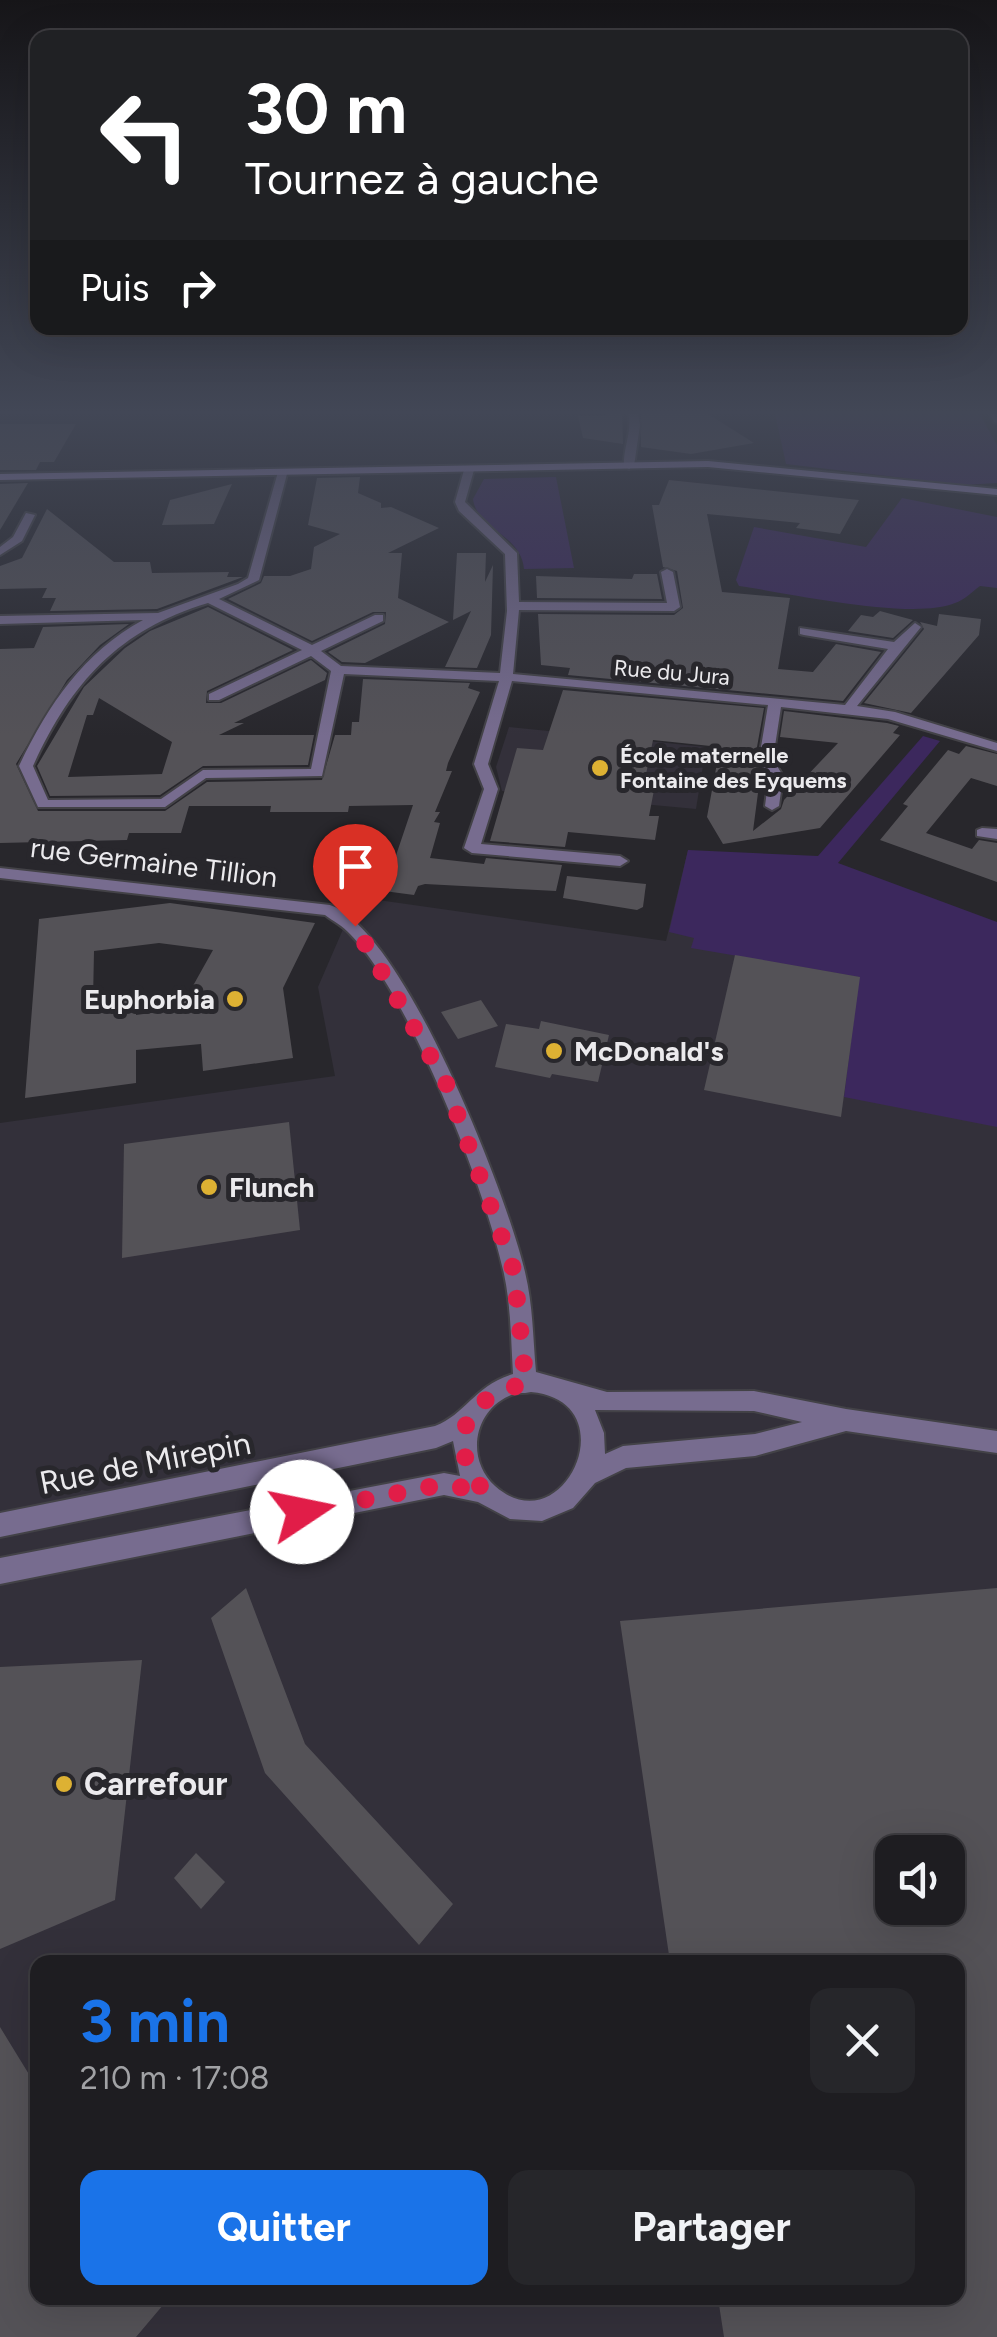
<!DOCTYPE html>
<html lang="fr">
<meta charset="utf-8">
<style>
:root{--surface:#1e1d21;--page:#26262a;--text:#f1f3f6;--muted:#a1a2a5;--line:#3c3b3f;--accent:#1a73e8}
body{margin:0;font-family:Figtree,sans-serif;background:var(--page);color:var(--text);height:100vh;display:flex;flex-direction:column;font-size:38px;white-space:nowrap}
*{box-sizing:border-box;margin:0}
p{font-size:32px;color:var(--muted)}
.icon{flex:none;width:55px;height:55px;fill:none;stroke:currentColor;stroke-width:2;stroke-linecap:round;stroke-linejoin:round}
.map{position:relative;flex:1;overflow:hidden}
.drawer{position:absolute;left:30px;top:1955px;width:935px;height:350px;display:flex;flex-direction:column;background:var(--surface);border-radius:20px;box-shadow:0 10px 40px #0002,0 0 0 2px var(--line)}
.drawer>*{flex:none}
.hud{position:absolute;left:30px;top:30px;width:938px;height:305px;border-radius:20px;box-shadow:0 10px 40px #0002,0 0 0 2px var(--line);background:#202124;color:#fff;overflow:hidden}
.tools{position:absolute;left:875px;top:1835px;display:grid;gap:20px}
.tools a{display:grid;place-items:center;width:90px;height:90px;border-radius:20px;background:var(--surface);box-shadow:0 10px 40px #0002,0 0 0 2px var(--line);font-size:50px}
.pin{position:absolute;display:grid;place-items:center;width:85px;height:85px;color:#fff;margin:-102px -42px;border-radius:50% 50% 50% 0;rotate:-45deg;box-shadow:0 0 10px #0007}
.pin .icon{rotate:45deg}
.me{position:absolute;width:110px;margin:-55px;rotate:79deg;stroke-linejoin:round;filter:drop-shadow(0 0 8px #0008)}
.turn{display:flex;align-items:center;gap:35px;height:210px;padding:0 50px;font-size:45px}
.turn .icon{width:130px;height:130px;stroke-width:2.5}
.turn b{display:block;font-size:70px;line-height:85px}
.then{display:flex;align-items:center;height:95px;padding:0 50px;background:#0003;gap:20px;font-size:38px}
.round{display:grid;place-items:center;flex:none;width:105px;height:105px;border-radius:20px;background:var(--page)}
.summary{display:flex;align-items:center;justify-content:space-between;height:170px;padding:0 50px}
h1{font-size:60px;font-weight:700;line-height:75px;color:var(--accent)}
.button{display:flex;gap:20px;margin-top:auto;padding:20px 50px}
.button a{flex:1;height:115px;border-radius:20px;background:var(--accent);color:#fff;font-size:40px;font-weight:700;line-height:115px;text-align:center}
.button a+a{background:var(--page);color:var(--text)}
.map>svg:first-child{display:block}
</style>
<div class="map">
<svg width="997" height="2337" viewBox="0 0 997 2337">
<rect width="100%" height="100%" fill="#28272c"/>
<g fill="#33303a" fill-rule="evenodd">
<path d="M509,727L706,747L696,809L502,791L496,767Z"/>
<path d="M688,850L997,922V2337H0V1123L335,1076L318,987L357,897L666,941ZM892,1852H948V1908H892ZM38,1962H958V2298H38Z"/>
</g>
<g fill="#3c285d">
<path d="M808,409H977L997,445V483L963,485L786,464L775,414Z"/>
<path d="M556,477L574,568L524,569C521,534 477,530 473,499L484,479Z"/>
<path d="M902,498L997,517V588L980,586C972,592 964,600 955,603C912,621 789,593 739,586L736,580L754,527L866,547Z"/>
<path d="M923,736L940,741L838,863L997,922V1127L844,1097L859,977L691,948L694,938L669,932L688,850L818,856Z"/>
</g>
<g fill="#545257" fill-rule="evenodd">
<path d="M622,409L623,444L583,438L578,416H602Z"/>
<path d="M641,409H700L754,443L691,454L641,447Z"/>
<path d="M0,424H76L54,462H40L36,470H0Z"/>
<path d="M360,477L358,493L381,503V508L391,507L439,528L388,553H402L398,598L449,622L365,663L342,662L328,652L385,624L386,612H373L312,641L228,599L261,583L264,576H290L311,569L314,547L340,534L308,525L317,478Z"/>
<path d="M669,480L859,500L840,534L796,528L800,523L707,514L722,592L790,598L778,669L813,672L836,644L881,652L843,701L568,675L570,668L541,665L538,614L674,615L683,608L677,571L663,567L652,505H659Z"/>
<path d="M28,483L0,530V484Z"/>
<path d="M232,484L214,524L162,525L170,500Z"/>
<path d="M47,509L114,562H150L152,573L229,572L227,577H243L157,609L50,611L56,598H42L47,588L0,589V566L22,558Z"/>
<path d="M457,553H486L485,582L493,565L491,635L477,668L445,667L471,611L453,620Z"/>
<path d="M634,574H657L662,599L537,598L536,576L632,579Z"/>
<path d="M208,607L293,650L207,691L206,703H221L311,660L327,673L325,680L234,723H244L219,735H314L308,765L203,766L160,795L50,796L37,766L84,687L125,648L150,631ZM99,698L172,742L162,774L68,777L87,715H93Z"/>
<path d="M880,611L913,620L893,638L848,631L861,615L873,617Z"/>
<path d="M939,614L981,619L979,635L911,713L864,703L924,629L920,622L937,626Z"/>
<path d="M129,624L100,645L67,680L16,764L38,811H165L207,782L322,780L335,735H351L352,722H359L363,679L470,683L468,688L480,692L448,763L446,771H452L435,812H440L434,822L440,823L430,858L484,864L486,858L562,865L556,891L425,884L418,886L414,895L384,891L413,805L349,806L348,812H270L271,806H189L181,833H129L127,840L0,843V649L34,648L43,627Z"/>
<path d="M563,690L764,708L755,758L761,770L753,831L781,809L784,800L838,743L780,737L784,711L887,723L899,726L893,733L900,735L820,828L723,844L707,817L720,747L653,740L644,784L655,785L649,816H659L655,840L568,832L565,847L490,841L517,748L543,750Z"/>
<path d="M966,746L997,754V786L971,778L926,833L972,849L979,840L997,843V882L880,840L908,806L903,804L948,750L959,754Z"/>
<path d="M567,876L646,884L643,907L637,910L563,898Z"/>
<path d="M170,903L315,923L283,988L293,1058L203,1071L201,1044L136,1050V1083L25,1098L39,919ZM159,943L213,950L180,1009L136,1015L135,996L93,1001L94,951Z"/>
<path d="M735,955L860,977L841,1117L704,1090Z"/>
<path d="M481,1000L498,1026L458,1039L441,1012Z"/>
<path d="M541,1021L609,1035L598,1082L552,1074L550,1078L495,1067L506,1024L539,1029Z"/>
<path d="M289,1122L300,1230L122,1258L124,1144Z"/>
<path d="M246,1588L305,1744L453,1904L419,1945L265,1773L211,1618Z"/>
<path d="M997,1588V2337H724L718,2298H958V1962H670L620,1621ZM892,1852H948V1908H892Z"/>
<path d="M142,1660L115,1900L0,1949V1667Z"/>
<path d="M196,1853L225,1882L201,1909L174,1878Z"/>
<path d="M0,2027L38,2089V2298H169L136,2337H0Z"/>
</g>
<g fill="none" stroke-linecap="round" stroke-linejoin="round">
<defs>
<g id="minor">
<path d="M627,409H637L640,425L634,466L629,469L624,466C623,446 634,429 627,409Z"/>
<path d="M469,467L474,470L465,502L517,553L519,602L667,603L661,572L667,569L673,572L680,607L674,611L519,610L513,674L845,705L888,649L804,635L800,634V628L894,642L915,623L921,627L857,706L895,712L997,743V751L888,719L781,707L773,759L783,776L779,806L772,810L765,806L769,776L759,759L768,705L512,681L488,764L498,789L481,844L620,856L628,861L620,866L472,853L464,848L484,789L474,764L499,681L344,674L322,776L206,778L165,807H38L19,766C48,705 83,653 143,620L0,624V616L158,613L238,584L248,578L278,472L287,474L259,580L219,599L312,645L375,615H383V621L321,651L341,666L500,673L507,611L505,554L459,511L455,502L464,470ZM208,603L302,650L209,694V700H219L311,656L331,671L311,769L203,770L161,799L48,800L33,766C71,683 118,630 208,603Z"/>
<path d="M26,513L35,515L22,541L0,555V547L13,537Z"/>
<path d="M982,828L997,829V839L977,836V830Z"/>
<path d="M0,868L330,905C405,932 507,1195 525,1272C533,1305 533,1339 536,1372L607,1392L754,1391L846,1409L997,1431V1453L846,1431L755,1456L626,1468L595,1483L573,1508L542,1521L510,1519L478,1502L444,1495L0,1584V1558L444,1473L460,1476L453,1441L436,1448L0,1537V1513L435,1426C466,1414 474,1386 513,1374C511,1341 511,1307 504,1274C487,1192 408,992 350,934C343,926 333,921 325,915L0,878ZM531,1392C629,1401 564,1547 495,1486C466,1460 473,1412 509,1396C516,1392 523,1394 531,1392ZM595,1410L754,1411L802,1422L755,1434L623,1446L605,1454L604,1433Z"/>
</g>
<path id="tertiary" d="M987,409H997V423L994,422Z"/>
<path id="secondary" d="M708,461L997,489V495L708,467L0,480V474Z"/>
</defs>
<use href="#minor" stroke="#434247" stroke-width="4"/>
<use href="#tertiary" stroke="#434247" stroke-width="4"/>
<use href="#secondary" stroke="#434247" stroke-width="4"/>
<use href="#minor" fill="#776c8f" fill-rule="evenodd"/>
<use href="#tertiary" fill="#776c8f" fill-rule="evenodd"/>
<use href="#secondary" fill="#a492cb" fill-rule="evenodd"/>
</g>
<linearGradient id="sky" x2="0" y2="1"><stop stop-color="#161518"/><stop offset="0.56" stop-color="#424756"/><stop offset="1" stop-color="#424756" stop-opacity="0"/></linearGradient>
<rect width="997" height="736" fill="url(#sky)"/>
<g fill="none" stroke-linecap="round" stroke-linejoin="round">
<path stroke="#e11d48" stroke-width="18" stroke-dasharray="0 32.4" d="M302,1512L444,1484L485,1492C443,1444 464,1395 526,1384L514,1271L446,1083L355,926"/>
</g>
<g fill="#ddb133" stroke="#28272c" stroke-width="4">
<circle cx="600" cy="768" r="10"/>
<circle cx="235" cy="999" r="10"/>
<circle cx="554" cy="1051" r="10"/>
<circle cx="209" cy="1187" r="10"/>
<circle cx="64" cy="1784" r="10"/>
</g>
<g text-anchor="middle" stroke-width="10" stroke-linejoin="round" paint-order="stroke">
<g font-size="22" fill="#ebeaed" stroke="#28272c">
<text transform="translate(672 672) rotate(5)" y="8">Rue du Jura</text>
</g>
<g font-size="22" font-weight="bold" fill="#ebeaed" stroke="#28272c" text-anchor="start">
<text x="620" y="763">École maternelle<tspan x="620" dy="25">Fontaine des Eyquems</tspan></text>
</g>
<g font-size="28" fill="#ebeaed" stroke="#28272c">
<text transform="translate(154 862) rotate(7)" y="10">rue Germaine Tillion</text>
</g>
<g font-size="28" font-weight="bold" fill="#ebeaed" stroke="#28272c" text-anchor="start">
<text x="215" y="1009" text-anchor="end">Euphorbia</text>
<text x="574" y="1061">McDonald's</text>
<text x="229" y="1197">Flunch</text>
</g>
<g font-size="32" fill="#ebeaed" stroke="#28272c">
<text transform="translate(145 1463) rotate(-11)" y="11">Rue de Mirepin</text>
</g>
<g font-size="32" font-weight="bold" fill="#ebeaed" stroke="#28272c" text-anchor="start">
<text x="84" y="1795">Carrefour</text>
</g>
</g>
</svg>
<div class="tools">
<a><svg class="icon" aria-label="sound" viewBox="0 0 24 24"><path d="M4 9h4l5-4v14l-5-4H4zM17 9q2 3 0 6"/></svg></a>
</div>
<div class="pin" style="left:355px;top:926px;background:#d93025"><svg class="icon" aria-label="arrive" viewBox="0 0 24 24"><path d="M6 21V4h12l-3 4 3 4H6"/></svg></div>
<svg class="me" style="left:302px;top:1512px" viewBox="-20 -20 40 40"><circle r="19" fill="#fff"/><path d="M0-13L10 11 0 6-10 11z" fill="#e11d48"/></svg>
<div class="hud">
<div class="turn"><svg class="icon" aria-label="left" viewBox="0 0 24 24"><path d="M17 20v-9H6M10 6l-5 5 5 5"/></svg><div><b>30 m</b>Tournez à gauche</div></div>
<div class="then">Puis<svg class="icon" aria-label="right" viewBox="0 0 24 24"><path d="M7 20v-9h11M14 6l5 5-5 5"/></svg></div>
</div>
<section class="drawer">
<div class="summary"><div><h1>3 min</h1><p>210 m · 17:08</p></div><a class="round"><svg class="icon" aria-label="close" viewBox="0 0 24 24"><path d="M6 6l12 12M18 6L6 18"/></svg></a></div>
<div class="button"><a>Quitter</a><a>Partager</a></div>
</section>
</div>
